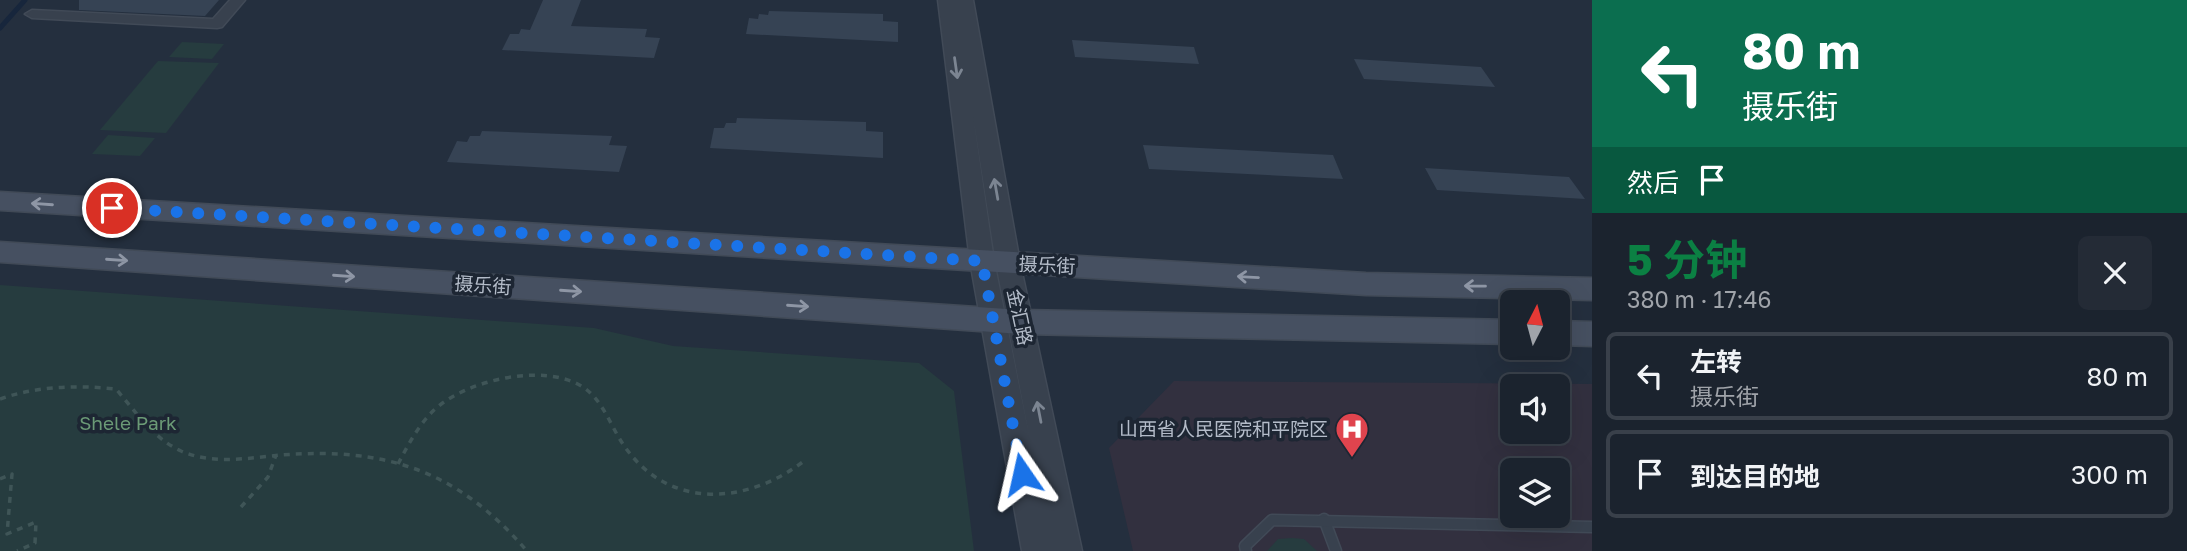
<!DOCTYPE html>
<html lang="zh">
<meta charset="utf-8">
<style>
:root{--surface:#1b232e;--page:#242b36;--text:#f1f3f6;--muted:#a0a4aa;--line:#39404a;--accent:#0b8043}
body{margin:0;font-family:"Golos Text","Noto Sans SC",sans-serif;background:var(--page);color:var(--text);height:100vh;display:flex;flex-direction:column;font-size:26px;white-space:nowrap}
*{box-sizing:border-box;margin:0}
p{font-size:23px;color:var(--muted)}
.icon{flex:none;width:38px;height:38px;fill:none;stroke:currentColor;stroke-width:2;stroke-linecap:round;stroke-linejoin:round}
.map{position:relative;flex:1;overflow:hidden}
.side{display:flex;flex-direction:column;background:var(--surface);width:595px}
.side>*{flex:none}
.banner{background:#0b6e4f;color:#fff;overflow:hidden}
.needle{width:46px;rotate:6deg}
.controls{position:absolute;left:1500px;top:290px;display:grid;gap:14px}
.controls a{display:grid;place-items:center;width:70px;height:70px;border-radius:10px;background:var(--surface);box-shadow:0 7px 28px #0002,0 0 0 2px var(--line);font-size:35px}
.pin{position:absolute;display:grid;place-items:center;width:60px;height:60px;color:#fff;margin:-30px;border:4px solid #fff;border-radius:50%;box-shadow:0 2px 7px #0007}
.me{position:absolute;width:77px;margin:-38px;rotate:349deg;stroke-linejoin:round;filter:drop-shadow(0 0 5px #0008)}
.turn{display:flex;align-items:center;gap:24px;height:147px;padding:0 35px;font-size:32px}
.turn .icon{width:91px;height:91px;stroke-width:2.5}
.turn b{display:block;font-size:49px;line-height:60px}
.then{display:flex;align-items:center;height:66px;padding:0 35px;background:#0003;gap:14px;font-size:26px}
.round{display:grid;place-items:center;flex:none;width:74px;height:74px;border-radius:10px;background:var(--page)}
.headline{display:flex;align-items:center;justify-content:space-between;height:119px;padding:0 35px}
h1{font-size:42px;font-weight:700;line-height:52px;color:var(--accent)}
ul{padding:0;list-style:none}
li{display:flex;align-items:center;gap:21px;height:88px;margin:0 14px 10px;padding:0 21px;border:4px solid var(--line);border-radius:10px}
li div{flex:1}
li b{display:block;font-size:26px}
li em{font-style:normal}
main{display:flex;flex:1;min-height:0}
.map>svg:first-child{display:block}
</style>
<main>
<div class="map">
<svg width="1592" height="551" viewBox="0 0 1592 551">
<rect width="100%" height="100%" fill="#242f3e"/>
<path fill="#32303f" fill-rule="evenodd" d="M1174,381L1592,384V551H1133L1109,448ZM1512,387H1558V432H1512ZM1512,471H1558V516H1512Z"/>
<g fill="#263c3f">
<path d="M182,42L224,44L212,59L169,57Z"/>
<path d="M158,61L219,63L166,133L100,130Z"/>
<path d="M108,135L155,138L140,156L92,154Z"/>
<path d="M0,285L594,328L673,346L919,363L954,391L974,551H0Z"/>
<path d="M1292,538L1304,539L1317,551H1267L1278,539Z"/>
</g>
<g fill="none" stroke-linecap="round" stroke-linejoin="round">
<path stroke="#17263c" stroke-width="5" d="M0,28L25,0"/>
</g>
<g fill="#364354">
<path d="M79,0H219L205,16L79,10Z"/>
<path d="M543,0H581L571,26L647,29L645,37L660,38L654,58L502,50L510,34H519L521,29L530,30Z"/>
<path d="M769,11L883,14V21L898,22V42L746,34L749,18L758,19L759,14L768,15Z"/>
<path d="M1072,40L1194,47L1199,64L1075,57Z"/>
<path d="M1354,59L1481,67L1495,87L1364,79Z"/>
<path d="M737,118L866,122V131L883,132V158L710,148L714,128H724L726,123H736Z"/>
<path d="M482,131L612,136L609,145L627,146L619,172L447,162L457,141L467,142L470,136H480Z"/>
<path d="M1143,145L1333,155L1343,179L1149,169Z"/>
<path d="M1425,168L1569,177L1585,199L1437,190Z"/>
</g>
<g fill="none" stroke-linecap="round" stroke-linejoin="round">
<defs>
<g id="service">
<path d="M1324,519L1336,551"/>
<path d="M1246,551L1245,546L1272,520L1592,527"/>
</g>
<path id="minor" d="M230,0H245L222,27L217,28L32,18L25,14L32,10L213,19Z"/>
<path id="tertiary" d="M938,0H973L1020,263L1082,551H1022L970,261ZM973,115L996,263L1031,445L994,261Z"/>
<g id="secondary">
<path d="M0,192L1366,273L1592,278V300L1366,295L0,210Z"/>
<path d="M0,242L1022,310L1512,320V344L1022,334L0,262Z"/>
<path d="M1558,321L1592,322V346L1558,345Z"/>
</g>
</defs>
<use href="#service" stroke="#414a57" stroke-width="13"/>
<use href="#minor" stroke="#414a57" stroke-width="3"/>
<use href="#tertiary" stroke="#414a57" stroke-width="3"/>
<use href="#secondary" stroke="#414a57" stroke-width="3"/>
<g stroke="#3f5557" stroke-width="3.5" stroke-dasharray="6 6" stroke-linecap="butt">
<path d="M0,399C38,386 76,385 116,389C135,411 154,439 181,451C212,465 249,458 281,455C386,447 457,470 527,551"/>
<path d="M398,464C408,445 418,426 433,411C465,380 544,362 583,387C604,401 611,428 625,447C670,511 748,504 804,461"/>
<path d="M0,479L12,474L7,534L36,522L35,543L17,551"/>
<path d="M241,507L268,477L276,455"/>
</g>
<use href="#service" stroke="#38414e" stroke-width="10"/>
<use href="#minor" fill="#38414e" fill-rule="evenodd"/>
<use href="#tertiary" fill="#38414e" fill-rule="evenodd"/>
<use href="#secondary" fill="#465061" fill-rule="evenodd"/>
</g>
<defs><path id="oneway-shaft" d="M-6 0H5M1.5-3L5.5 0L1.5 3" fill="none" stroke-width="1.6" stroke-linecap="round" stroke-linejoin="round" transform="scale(1.75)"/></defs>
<g stroke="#7c8592">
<use href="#oneway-shaft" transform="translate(956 68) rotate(82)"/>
<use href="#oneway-shaft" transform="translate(996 189) rotate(-100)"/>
<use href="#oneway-shaft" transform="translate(1039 412) rotate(-101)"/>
</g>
<g stroke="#8e96a5">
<use href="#oneway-shaft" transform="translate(42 204) rotate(-176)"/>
<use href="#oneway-shaft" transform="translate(117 260) rotate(4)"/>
<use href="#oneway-shaft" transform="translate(344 276) rotate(4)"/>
<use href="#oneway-shaft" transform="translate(1248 277) rotate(-177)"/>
<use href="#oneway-shaft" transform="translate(1475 286) rotate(-179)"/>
<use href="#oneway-shaft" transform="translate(571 291) rotate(4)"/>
<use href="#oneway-shaft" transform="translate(798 306) rotate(4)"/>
</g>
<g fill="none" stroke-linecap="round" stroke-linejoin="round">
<path stroke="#1a73e8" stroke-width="12" stroke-dasharray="0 21.6" d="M112,208L982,261L1022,474"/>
</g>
<defs>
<symbol id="hospital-pin" viewBox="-11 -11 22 30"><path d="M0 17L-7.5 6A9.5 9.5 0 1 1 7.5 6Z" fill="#e0444e" stroke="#1d2633"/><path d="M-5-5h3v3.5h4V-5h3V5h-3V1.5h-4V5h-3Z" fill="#fff"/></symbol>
</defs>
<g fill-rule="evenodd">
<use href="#hospital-pin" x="1333" y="410" width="38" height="52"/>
</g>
<g text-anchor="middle" stroke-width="7" stroke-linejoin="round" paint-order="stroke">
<g font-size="19" fill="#b4bcc9" stroke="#1d2633">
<text transform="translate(1047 265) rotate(3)" y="7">摄乐街</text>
<text transform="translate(483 285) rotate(4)" y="7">摄乐街</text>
<text transform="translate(1020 317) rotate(78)" y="7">金汇路</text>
</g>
<g font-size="19" fill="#6b9a76" stroke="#1d2633">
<text x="128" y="430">Shele Park</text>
</g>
<g font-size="19" fill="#b4bcc9" stroke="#1d2633" text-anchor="end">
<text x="1328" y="436">山西省人民医院和平院区</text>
</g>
</g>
</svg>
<div class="controls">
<a><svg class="needle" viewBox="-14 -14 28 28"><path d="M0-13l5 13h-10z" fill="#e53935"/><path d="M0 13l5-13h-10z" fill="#a0a4aa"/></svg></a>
<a><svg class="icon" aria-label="sound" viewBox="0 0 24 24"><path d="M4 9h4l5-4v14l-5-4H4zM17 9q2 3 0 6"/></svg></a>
<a><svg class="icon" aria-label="layers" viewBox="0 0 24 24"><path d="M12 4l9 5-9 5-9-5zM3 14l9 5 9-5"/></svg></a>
</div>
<div class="pin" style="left:112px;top:208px;background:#d93025"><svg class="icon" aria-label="arrive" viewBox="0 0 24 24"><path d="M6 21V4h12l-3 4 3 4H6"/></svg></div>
<svg class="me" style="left:1022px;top:474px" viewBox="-20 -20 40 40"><path d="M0-17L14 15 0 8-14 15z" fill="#1a73e8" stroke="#fff" stroke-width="4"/></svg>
</div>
<section class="side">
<div class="banner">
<div class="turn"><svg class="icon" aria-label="left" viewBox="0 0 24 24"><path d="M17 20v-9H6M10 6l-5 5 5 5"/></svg><div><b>80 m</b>摄乐街</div></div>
<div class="then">然后<svg class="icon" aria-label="arrive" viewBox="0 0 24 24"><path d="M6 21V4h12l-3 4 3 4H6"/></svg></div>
</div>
<div class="headline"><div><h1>5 分钟</h1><p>380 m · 17:46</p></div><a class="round"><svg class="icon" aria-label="close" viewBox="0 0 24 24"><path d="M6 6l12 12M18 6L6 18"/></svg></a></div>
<ul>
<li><svg class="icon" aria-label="left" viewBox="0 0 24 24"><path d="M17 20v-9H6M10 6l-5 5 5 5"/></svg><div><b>左转</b><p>摄乐街</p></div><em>80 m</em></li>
<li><svg class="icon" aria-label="arrive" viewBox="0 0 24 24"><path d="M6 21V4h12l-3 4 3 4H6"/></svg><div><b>到达目的地</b></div><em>300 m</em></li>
</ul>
</section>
</main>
